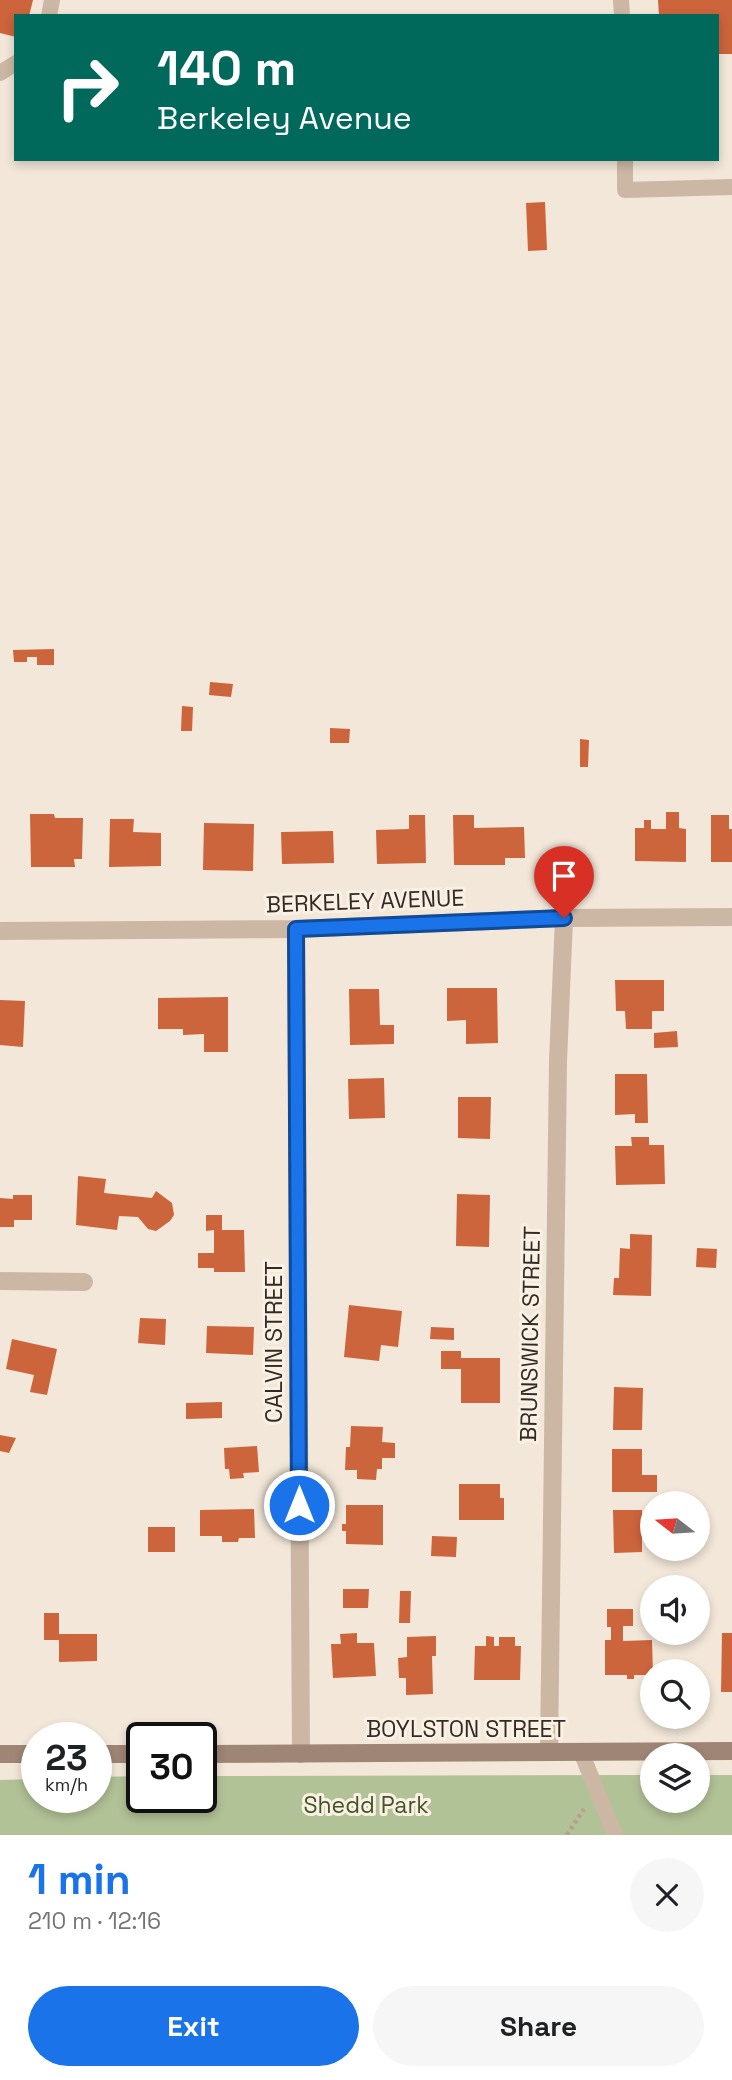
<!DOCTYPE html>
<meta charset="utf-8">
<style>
:root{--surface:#fff;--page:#f6f6f6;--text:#202124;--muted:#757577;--accent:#1a73e8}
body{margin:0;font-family:"Space Grotesk",sans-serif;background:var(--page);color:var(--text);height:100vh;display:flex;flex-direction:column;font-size:26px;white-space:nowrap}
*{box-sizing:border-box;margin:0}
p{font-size:23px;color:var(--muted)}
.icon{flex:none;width:38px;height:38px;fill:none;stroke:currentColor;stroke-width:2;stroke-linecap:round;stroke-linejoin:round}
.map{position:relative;height:1835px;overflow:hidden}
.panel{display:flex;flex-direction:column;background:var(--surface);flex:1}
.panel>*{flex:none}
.banner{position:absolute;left:14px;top:14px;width:705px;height:147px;border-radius:0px;box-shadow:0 4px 10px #0003;background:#00695c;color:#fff;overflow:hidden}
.needle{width:46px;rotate:287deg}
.fabs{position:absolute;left:640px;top:1491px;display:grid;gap:14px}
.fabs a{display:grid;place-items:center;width:70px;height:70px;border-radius:50%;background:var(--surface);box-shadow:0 4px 10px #0003;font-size:35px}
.speed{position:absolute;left:21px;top:1722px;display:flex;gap:14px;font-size:35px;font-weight:700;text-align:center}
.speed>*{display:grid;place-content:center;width:91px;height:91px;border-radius:50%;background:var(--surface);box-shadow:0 4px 10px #0003;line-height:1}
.speed small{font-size:18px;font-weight:400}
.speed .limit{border:4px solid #111;border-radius:10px;background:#fff;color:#111}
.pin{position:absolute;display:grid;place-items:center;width:60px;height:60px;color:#fff;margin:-72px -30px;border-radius:50% 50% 50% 0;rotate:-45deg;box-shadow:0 0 7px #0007}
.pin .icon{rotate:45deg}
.me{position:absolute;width:77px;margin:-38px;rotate:0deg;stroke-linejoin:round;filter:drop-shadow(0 0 5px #0008)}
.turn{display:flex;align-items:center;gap:24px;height:147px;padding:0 28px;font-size:32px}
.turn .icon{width:91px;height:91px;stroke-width:2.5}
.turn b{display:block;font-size:49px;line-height:60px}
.round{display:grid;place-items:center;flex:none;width:74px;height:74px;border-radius:37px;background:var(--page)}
.head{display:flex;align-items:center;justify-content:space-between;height:119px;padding:0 28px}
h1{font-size:42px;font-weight:600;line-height:52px;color:var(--accent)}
.button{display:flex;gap:14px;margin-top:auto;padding:14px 28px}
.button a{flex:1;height:80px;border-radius:42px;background:var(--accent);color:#fff;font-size:28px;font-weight:600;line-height:80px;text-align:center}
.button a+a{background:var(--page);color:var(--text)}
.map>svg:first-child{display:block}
</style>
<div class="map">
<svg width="732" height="1835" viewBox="0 0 732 1835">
<rect width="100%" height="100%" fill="#f2e7d8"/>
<path fill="#b2c297" d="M653,1775V1801H698V1775H732V1835H0V1780L37,1779V1797H96V1777L142,1776V1797H201V1776Z"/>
<g fill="#cc643c">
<path d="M0,0H33L29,16H16V37L0,33Z"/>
<path d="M658,0H732V54H718V16H659Z"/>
<path d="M545,202L547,250L528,251L526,203Z"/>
<path d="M54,649V665H37V657H27V662H14L13,650Z"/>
<path d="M210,682L233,684L231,697L209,695Z"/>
<path d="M182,706L193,707L192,731H181Z"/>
<path d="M330,728L350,729L349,743H330Z"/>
<path d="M580,739L589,740L588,767H580Z"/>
<path d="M666,812H679V828L686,829V862L635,861V828H644V820H651V829H666Z"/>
<path d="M30,814H54L55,818H83L82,859H74L75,867H31Z"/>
<path d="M409,815H425L426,863L377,864L376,830L409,829Z"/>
<path d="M453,815H474V828L524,827L525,858H505V865H454Z"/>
<path d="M711,815H729V829H732V862H711Z"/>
<path d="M110,819H134L133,832L161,833V866L109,867Z"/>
<path d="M204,823L254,824L253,871L203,870Z"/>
<path d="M333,831L334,863L282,864L281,832Z"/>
<path d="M615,980H664V1011H652V1029H626L625,1011H616Z"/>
<path d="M447,988H497L498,1043L466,1044V1020L447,1021Z"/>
<path d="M349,989H379L380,1025H394V1044L350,1045Z"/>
<path d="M228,997V1052H204V1034L183,1035V1029H158V998Z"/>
<path d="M0,1000L25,1001L23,1047L0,1045Z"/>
<path d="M677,1031L678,1047L654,1048V1033Z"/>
<path d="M615,1074H647L648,1123H635V1114L615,1115Z"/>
<path d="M384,1078L385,1118L349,1119L348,1079Z"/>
<path d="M458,1097H491L490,1139L458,1138Z"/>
<path d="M631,1137H649V1145H664L665,1184L616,1185L615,1146H632Z"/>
<path d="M78,1176L106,1179L104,1193L152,1198L156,1191L172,1203L174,1215L170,1221L156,1231L148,1229L138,1217L119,1216L117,1230L76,1225Z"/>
<path d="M457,1194L490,1195L489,1247L456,1246Z"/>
<path d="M13,1195H32V1220H14V1227H0V1198L13,1199Z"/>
<path d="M206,1215H222V1230H244L245,1272H214V1268H198V1253H214V1230L206,1231Z"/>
<path d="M630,1234L652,1235L651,1296L613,1295L614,1278H619L620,1248L630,1249Z"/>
<path d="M697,1248L717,1249L716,1268L696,1267Z"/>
<path d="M349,1305L402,1311L398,1347L381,1345L379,1361L344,1357Z"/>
<path d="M140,1318L166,1319L165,1345L138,1343Z"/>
<path d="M207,1326L254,1327L253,1355L206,1353Z"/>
<path d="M431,1327L454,1328V1340L430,1339Z"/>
<path d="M12,1339L57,1349L47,1395L30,1392L34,1375L6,1369Z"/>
<path d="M441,1351H461V1358H500V1403H461V1369H441Z"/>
<path d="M614,1387L643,1388L642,1430H613Z"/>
<path d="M222,1402V1418L186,1419V1403Z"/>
<path d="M351,1426L383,1427L382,1442L395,1443V1458H382V1469H377L376,1480L357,1479V1470H345L346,1447H350Z"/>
<path d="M0,1435L16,1438L9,1453L0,1451Z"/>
<path d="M257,1446L259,1472L243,1473L244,1478L230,1479L229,1469H225L224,1448Z"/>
<path d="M612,1449H642V1475H657V1492H612Z"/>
<path d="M459,1484H500V1498H504V1520H459Z"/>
<path d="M346,1505H383V1545L346,1544V1531H342V1524H346Z"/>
<path d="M254,1509L255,1538H239L238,1542H222V1536H200V1510Z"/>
<path d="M613,1510H642V1552L614,1553Z"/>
<rect x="148" y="1527" width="27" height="25"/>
<path d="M432,1536L457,1537L456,1557L431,1556Z"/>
<path d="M343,1589H369L368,1608H343Z"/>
<path d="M400,1591H411L410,1623H399Z"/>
<path d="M607,1609H633V1626H623V1641L652,1640L653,1675H634V1679H627V1675H605V1640H611V1627H607Z"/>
<path d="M44,1613H59V1634H97V1661L59,1662V1640H44Z"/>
<path d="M357,1633V1643H374L376,1676L333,1678L331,1644H341L340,1634Z"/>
<path d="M722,1633H732V1692H721Z"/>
<path d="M436,1636V1656H432L433,1694L406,1695V1678H399L398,1658L407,1657V1637Z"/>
<path d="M486,1636L494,1637V1646H499V1637H515V1646H521L520,1680H474L475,1646H486Z"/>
</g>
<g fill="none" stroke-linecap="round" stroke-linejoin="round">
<path stroke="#b6a18e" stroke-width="4.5" stroke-dasharray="3.5 3.5" stroke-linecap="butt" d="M567,1835L584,1809"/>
<g stroke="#cbb7a3" stroke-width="16">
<path d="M621,0L622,16"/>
<path d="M49,16L52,0"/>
<path d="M0,73L16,63"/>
<path d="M625,159V190L732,187"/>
<path d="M581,1752L615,1835"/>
</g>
<g stroke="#cbb7a3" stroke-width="18">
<path d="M296,929L301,1754"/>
<path d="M0,931L296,929L564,918L732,917"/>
<path d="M0,1281L84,1282"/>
<path d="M549,1751L558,1061L564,918"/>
</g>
<g stroke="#9e8575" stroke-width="18">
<path d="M0,1754H37"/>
<path d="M96,1754H142"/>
<path d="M201,1754L732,1751"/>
</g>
</g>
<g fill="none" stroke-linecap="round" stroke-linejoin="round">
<defs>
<path id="route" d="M299,1505L296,929L564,918"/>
</defs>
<use href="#route" stroke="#114b97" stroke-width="18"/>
<use href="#route" stroke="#1a73e8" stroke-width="12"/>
</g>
<g text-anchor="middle" stroke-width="6" stroke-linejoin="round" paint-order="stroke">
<g font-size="23" fill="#352b26" stroke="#faf1e4">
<text transform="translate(365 901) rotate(-2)" y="8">BERKELEY AVENUE</text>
<text transform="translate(530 1334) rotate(-89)" y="8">BRUNSWICK STREET</text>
<text transform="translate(274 1342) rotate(-90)" y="8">CALVIN STREET</text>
<text x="466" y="1737">BOYLSTON STREET</text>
</g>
<g font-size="23" fill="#435528" stroke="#faf1e4">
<text x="366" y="1813">Shedd Park</text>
</g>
</g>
</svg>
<div class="fabs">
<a><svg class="needle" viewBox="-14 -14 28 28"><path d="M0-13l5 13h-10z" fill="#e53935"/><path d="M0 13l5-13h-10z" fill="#757577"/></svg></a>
<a><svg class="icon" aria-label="sound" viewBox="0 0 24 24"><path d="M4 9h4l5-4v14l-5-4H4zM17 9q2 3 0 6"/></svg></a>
<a><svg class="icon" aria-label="search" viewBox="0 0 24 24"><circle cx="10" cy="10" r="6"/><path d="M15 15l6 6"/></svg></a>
<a><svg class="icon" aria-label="layers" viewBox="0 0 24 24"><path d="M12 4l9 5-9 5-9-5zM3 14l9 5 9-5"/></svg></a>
</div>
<div class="speed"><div>23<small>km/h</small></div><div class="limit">30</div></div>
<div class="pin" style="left:564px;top:918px;background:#d93025"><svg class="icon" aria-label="arrive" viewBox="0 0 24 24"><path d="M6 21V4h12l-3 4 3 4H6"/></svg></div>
<svg class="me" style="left:299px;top:1505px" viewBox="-20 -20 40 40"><circle r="17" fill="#1a73e8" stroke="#fff" stroke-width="3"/><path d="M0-11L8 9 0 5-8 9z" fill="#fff"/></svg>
<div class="banner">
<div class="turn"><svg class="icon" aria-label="right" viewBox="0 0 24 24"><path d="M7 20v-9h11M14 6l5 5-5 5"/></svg><div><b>140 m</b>Berkeley Avenue</div></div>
</div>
</div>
<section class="panel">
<div class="head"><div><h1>1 min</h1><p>210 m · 12:16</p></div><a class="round"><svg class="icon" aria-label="close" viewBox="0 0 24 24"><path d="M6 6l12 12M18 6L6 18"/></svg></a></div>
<div class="button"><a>Exit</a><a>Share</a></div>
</section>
